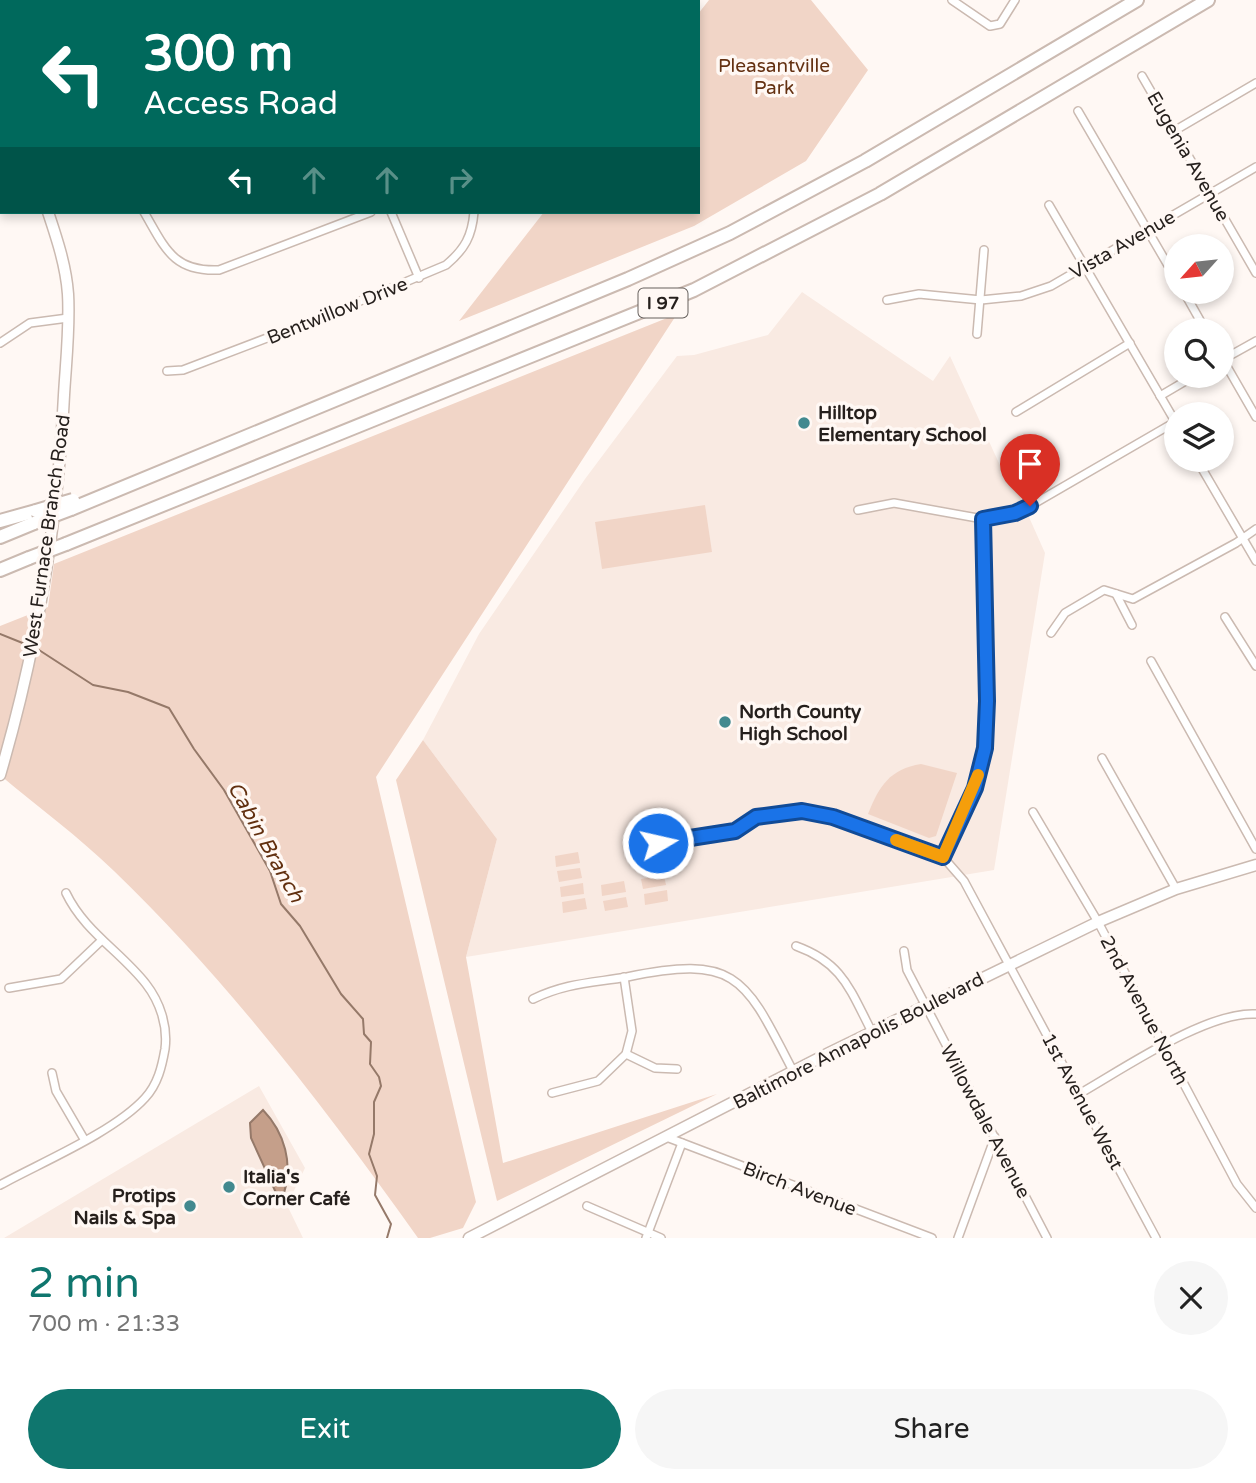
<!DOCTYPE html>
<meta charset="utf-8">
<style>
:root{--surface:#fff;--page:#f6f6f6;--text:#222;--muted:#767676;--accent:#0f766e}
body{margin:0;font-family:"Varela Round",sans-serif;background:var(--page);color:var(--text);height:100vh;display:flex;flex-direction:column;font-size:26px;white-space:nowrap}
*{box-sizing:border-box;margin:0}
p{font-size:23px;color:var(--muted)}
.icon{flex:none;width:38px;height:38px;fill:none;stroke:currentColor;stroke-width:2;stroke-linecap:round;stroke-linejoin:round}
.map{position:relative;height:1238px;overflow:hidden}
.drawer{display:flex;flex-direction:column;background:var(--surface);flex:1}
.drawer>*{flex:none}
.top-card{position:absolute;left:0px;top:0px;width:700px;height:214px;box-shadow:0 4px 10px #0003;background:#00695c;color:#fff;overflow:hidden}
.needle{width:46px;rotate:243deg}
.controls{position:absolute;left:1164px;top:234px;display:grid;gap:14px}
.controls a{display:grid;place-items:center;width:70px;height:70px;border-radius:50%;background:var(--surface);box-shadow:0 4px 10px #0003;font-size:35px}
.pin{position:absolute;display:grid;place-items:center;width:60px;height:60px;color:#fff;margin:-72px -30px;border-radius:50% 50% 50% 0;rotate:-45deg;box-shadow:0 0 7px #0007}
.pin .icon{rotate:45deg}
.me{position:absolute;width:77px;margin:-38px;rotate:81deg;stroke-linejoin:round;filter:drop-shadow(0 0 5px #0008)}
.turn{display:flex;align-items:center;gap:24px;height:147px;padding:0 28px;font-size:32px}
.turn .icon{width:91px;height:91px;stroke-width:2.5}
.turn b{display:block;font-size:49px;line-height:60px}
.lanes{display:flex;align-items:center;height:66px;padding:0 28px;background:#0003;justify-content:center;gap:35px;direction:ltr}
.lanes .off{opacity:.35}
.round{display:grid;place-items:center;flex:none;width:74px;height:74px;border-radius:37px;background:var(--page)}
.head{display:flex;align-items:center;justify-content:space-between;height:119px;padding:0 28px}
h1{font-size:42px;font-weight:600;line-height:52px;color:var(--accent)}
.primary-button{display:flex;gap:14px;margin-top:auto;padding:14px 28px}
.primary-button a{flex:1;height:80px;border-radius:42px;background:var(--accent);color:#fff;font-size:28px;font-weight:600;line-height:80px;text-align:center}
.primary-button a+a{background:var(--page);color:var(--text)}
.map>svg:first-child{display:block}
</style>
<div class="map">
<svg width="1256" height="1238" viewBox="0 0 1256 1238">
<rect width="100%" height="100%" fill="#fff8f4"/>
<g fill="#f9eae2">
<path d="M802,292L933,381L950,356L1003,472L1008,470L1045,553L994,870L466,957L497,839L423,740L479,634L585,479L677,356L694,355L768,335Z"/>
<path d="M259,1086L305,1168L287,1205L303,1238H4Z"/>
</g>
<g fill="#f1d5c7">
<path d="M709,0H811L868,70L806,161L694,226L459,321L544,212H698V14Z"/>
<path d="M677,314L376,777L476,1202L463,1228L430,1238H418C326,1109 228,981 114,871C79,837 38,807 0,775V626L48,607L54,564Z"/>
<path d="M705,505L712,552L602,569L595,522Z"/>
<path d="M423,740L497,839L466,957L503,1163L717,1094L497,1201L396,780Z"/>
<path d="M921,764L957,773L936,836L929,838L868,814C879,786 890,769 921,764Z"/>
<path d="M578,852L580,863L556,867L555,856Z"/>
<path d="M580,868L582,878L559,882L557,871Z"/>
<path d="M664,875L666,885L643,889L641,879Z"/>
<path d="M624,881L626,892L602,896L601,885Z"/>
<path d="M583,883L584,894L561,897L560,887Z"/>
<path d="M667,890L668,901L645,905L644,894Z"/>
<path d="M626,897L628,907L605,911L603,901Z"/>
<path d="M585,898L587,909L563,913L562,902Z"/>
</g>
<path fill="#c59f8a" stroke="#957969" stroke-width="2" d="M263,1110C285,1133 293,1164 284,1193L277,1195L251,1138L250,1123Z"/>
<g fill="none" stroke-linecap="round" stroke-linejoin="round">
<g stroke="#957969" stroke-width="2">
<path d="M0,634L25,644"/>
<path d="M39,650L93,685L128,692L169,708L194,749L224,790L270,871L281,904L300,926L341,994L363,1019L364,1034L371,1042L370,1064L379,1077L381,1086L374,1102V1134L369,1154L377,1176L375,1195L391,1224L387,1238"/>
</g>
<defs>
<g id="street">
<path d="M653,0L654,2"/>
<path d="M952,0L990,26L1000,24L1015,0"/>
<path d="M115,2L116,0"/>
<path d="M214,2L215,0"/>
<path d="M371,2L372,0"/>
<path d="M451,2L452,0"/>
<path d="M561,2L563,0"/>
<path d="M1142,76L1256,273"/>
<path d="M1078,111L1176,279"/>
<path d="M1174,131L1256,83"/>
<path d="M1049,205L1176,423"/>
<path d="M144,212C165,248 173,272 219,270L371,212"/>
<path d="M391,212L419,278"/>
<path d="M1184,292L1206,331"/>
<path d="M887,300L919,294L981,300L1021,296L1051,286L1256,167"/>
<path d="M977,334L984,250"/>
<path d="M0,343L30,323L68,318"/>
<path d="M1222,358L1256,417"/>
<path d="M1222,360L1256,341"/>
<path d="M167,371L183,370L322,317L446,265C465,249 472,236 474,212"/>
<path d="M1160,396L1194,376"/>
<path d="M1016,412L1130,343"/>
<path d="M1197,460L1256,561"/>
<path d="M983,519L1015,513L1030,506L1175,422"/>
<path d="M1116,594L1132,625"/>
<path d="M1225,617L1256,666"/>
<path d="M1051,633L1065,613L1104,590L1133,599L1236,543L1256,529"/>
<path d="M1151,661L1256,849"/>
<path d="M1102,758L1176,889"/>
<path d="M1033,812L1098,922L1237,1184L1256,1208"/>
<path d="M658,843L735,831L756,817L802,811L833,817L943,857L975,788L984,748L987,701L983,519L894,503L858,510"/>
<path d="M943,857L964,881L1156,1238"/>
<path d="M796,946C843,963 850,990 872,1032"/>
<path d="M904,951L907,970L1047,1238"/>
<path d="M9,988L61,979L102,940"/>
<path d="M533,999C566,983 592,983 627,977C738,954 745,978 793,1071"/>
<path d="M626,1054L655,1068L677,1069"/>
<path d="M52,1073L56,1091L84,1139"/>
<path d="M552,1093L598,1081L626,1054L632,1031L624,977"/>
<path d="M1079,1094C1123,1069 1207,1011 1256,1014"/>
<path d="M669,1138L932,1238"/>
<path d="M0,1185C42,1162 114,1132 145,1098C158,1084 162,1066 165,1049C168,1026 160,1002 146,984C121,952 84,931 66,893"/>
<path d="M587,1206L661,1238"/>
<path d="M646,1238L682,1143"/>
<path d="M958,1238L995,1137"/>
</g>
<g id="secondary">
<path d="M0,69L2,74"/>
<path d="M0,775C36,652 58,523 64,395C66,361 70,327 68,294C66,266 57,239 48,212"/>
<path d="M469,1238L829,1053L1098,922L1176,889L1256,865"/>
</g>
<g id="highway">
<path d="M71,509L628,279L730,233L865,161L1137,0"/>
<path d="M0,521L36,511"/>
<path d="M0,537L34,523"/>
<path d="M66,544L694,290L880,194L1208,0"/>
<path d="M0,570L29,558"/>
</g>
</defs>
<use href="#street" stroke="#cbbab1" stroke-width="10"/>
<use href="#secondary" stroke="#cbbab1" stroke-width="13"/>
<use href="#highway" stroke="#cbbab1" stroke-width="16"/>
<use href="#street" stroke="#fff" stroke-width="7"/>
<use href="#secondary" stroke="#fff" stroke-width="10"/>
<use href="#highway" stroke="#fff" stroke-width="12"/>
<defs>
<g id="highway-bridge">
<path d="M36,511L73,500"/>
<path d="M34,523L71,509"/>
<path d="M29,558L66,544"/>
</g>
</defs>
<use href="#highway-bridge" stroke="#cbbab1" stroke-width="16" stroke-linecap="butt"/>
<use href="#highway-bridge" stroke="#fff" stroke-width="12"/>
</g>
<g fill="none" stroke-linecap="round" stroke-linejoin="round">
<defs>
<path id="route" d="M658,843L735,831L756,817L802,811L833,817L943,857L975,788L985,748L987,701L983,519L1015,513L1030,506"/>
</defs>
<use href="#route" stroke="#114b97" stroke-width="18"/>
<use href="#route" stroke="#1a73e8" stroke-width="12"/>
<path stroke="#f59e0b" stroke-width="12" d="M896,840L943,857L978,775"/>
</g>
<g fill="#42898f" stroke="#fff8f4" stroke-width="2.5">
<circle cx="804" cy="423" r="7"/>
<circle cx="725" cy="722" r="7"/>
<circle cx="229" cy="1187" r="7"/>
<circle cx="190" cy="1206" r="7"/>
</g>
<g text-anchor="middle" stroke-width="7" stroke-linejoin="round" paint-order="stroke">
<rect fill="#fff8f4" stroke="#66605d" stroke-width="2" x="638.5" y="288.5" width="49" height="29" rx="5"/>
<g font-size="18" font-weight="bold" fill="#251f1c">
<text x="663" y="309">I 97</text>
</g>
<g font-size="19" fill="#643112" stroke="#fff8f4">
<text x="774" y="72">Pleasantville<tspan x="774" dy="22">Park</tspan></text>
</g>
<g font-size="19" fill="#251f1c" stroke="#fff8f4">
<text transform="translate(1189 156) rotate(60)" y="7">Eugenia Avenue</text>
<text transform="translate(1122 244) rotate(-30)" y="7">Vista Avenue</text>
<text transform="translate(337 310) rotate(-22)" y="7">Bentwillow Drive</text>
<text transform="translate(46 536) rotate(-82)" y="7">West Furnace Branch Road</text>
<text transform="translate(1145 1010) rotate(62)" y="7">2nd Avenue North</text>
<text transform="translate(858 1040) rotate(-27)" y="7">Baltimore Annapolis Boulevard</text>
<text transform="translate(1083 1101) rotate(62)" y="7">1st Avenue West</text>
<text transform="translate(986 1121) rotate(62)" y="7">Willowdale Avenue</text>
<text transform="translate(800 1188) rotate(21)" y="7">Birch Avenue</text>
</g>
<g font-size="19" font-weight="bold" fill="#251f1c" stroke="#fff8f4" text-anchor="start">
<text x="818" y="419">Hilltop<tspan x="818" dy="22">Elementary School</tspan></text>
<text x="739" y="718">North County<tspan x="739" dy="22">High School</tspan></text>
<text x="243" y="1183">Italia's<tspan x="243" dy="22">Corner Café</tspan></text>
<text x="176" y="1202" text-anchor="end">Protips<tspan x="176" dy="22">Nails &amp; Spa</tspan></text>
</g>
<g font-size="21" font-style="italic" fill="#623010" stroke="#fff8f4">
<text transform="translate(266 842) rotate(61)" y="7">Cabin Branch</text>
</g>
</g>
</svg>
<div class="controls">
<a><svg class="needle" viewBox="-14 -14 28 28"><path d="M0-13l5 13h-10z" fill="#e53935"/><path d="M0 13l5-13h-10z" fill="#767676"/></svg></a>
<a><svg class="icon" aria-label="search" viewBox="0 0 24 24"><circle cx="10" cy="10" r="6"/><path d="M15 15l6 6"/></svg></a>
<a><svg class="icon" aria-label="layers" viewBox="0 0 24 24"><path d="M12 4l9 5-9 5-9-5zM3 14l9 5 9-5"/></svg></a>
</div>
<div class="pin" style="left:1030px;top:506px;background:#d93025"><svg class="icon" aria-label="arrive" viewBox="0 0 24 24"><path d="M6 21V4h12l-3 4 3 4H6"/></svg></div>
<svg class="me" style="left:658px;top:843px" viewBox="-20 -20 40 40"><circle r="17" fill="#1a73e8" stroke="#fff" stroke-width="3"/><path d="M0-11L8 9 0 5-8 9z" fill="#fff"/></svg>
<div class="top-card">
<div class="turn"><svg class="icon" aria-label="left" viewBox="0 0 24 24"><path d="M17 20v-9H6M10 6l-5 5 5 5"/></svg><div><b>300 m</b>Access Road</div></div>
<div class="lanes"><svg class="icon" aria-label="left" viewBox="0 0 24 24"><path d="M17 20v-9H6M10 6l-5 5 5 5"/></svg><svg class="icon off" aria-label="ahead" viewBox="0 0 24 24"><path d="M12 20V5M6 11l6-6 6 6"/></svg><svg class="icon off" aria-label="ahead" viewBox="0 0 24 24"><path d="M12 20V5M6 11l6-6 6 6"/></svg><svg class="icon off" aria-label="right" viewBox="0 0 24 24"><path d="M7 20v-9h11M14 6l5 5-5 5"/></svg></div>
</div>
</div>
<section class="drawer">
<div class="head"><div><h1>2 min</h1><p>700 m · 21:33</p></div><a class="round"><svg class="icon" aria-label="close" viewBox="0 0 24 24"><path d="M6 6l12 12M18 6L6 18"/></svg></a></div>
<div class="primary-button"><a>Exit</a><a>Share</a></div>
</section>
